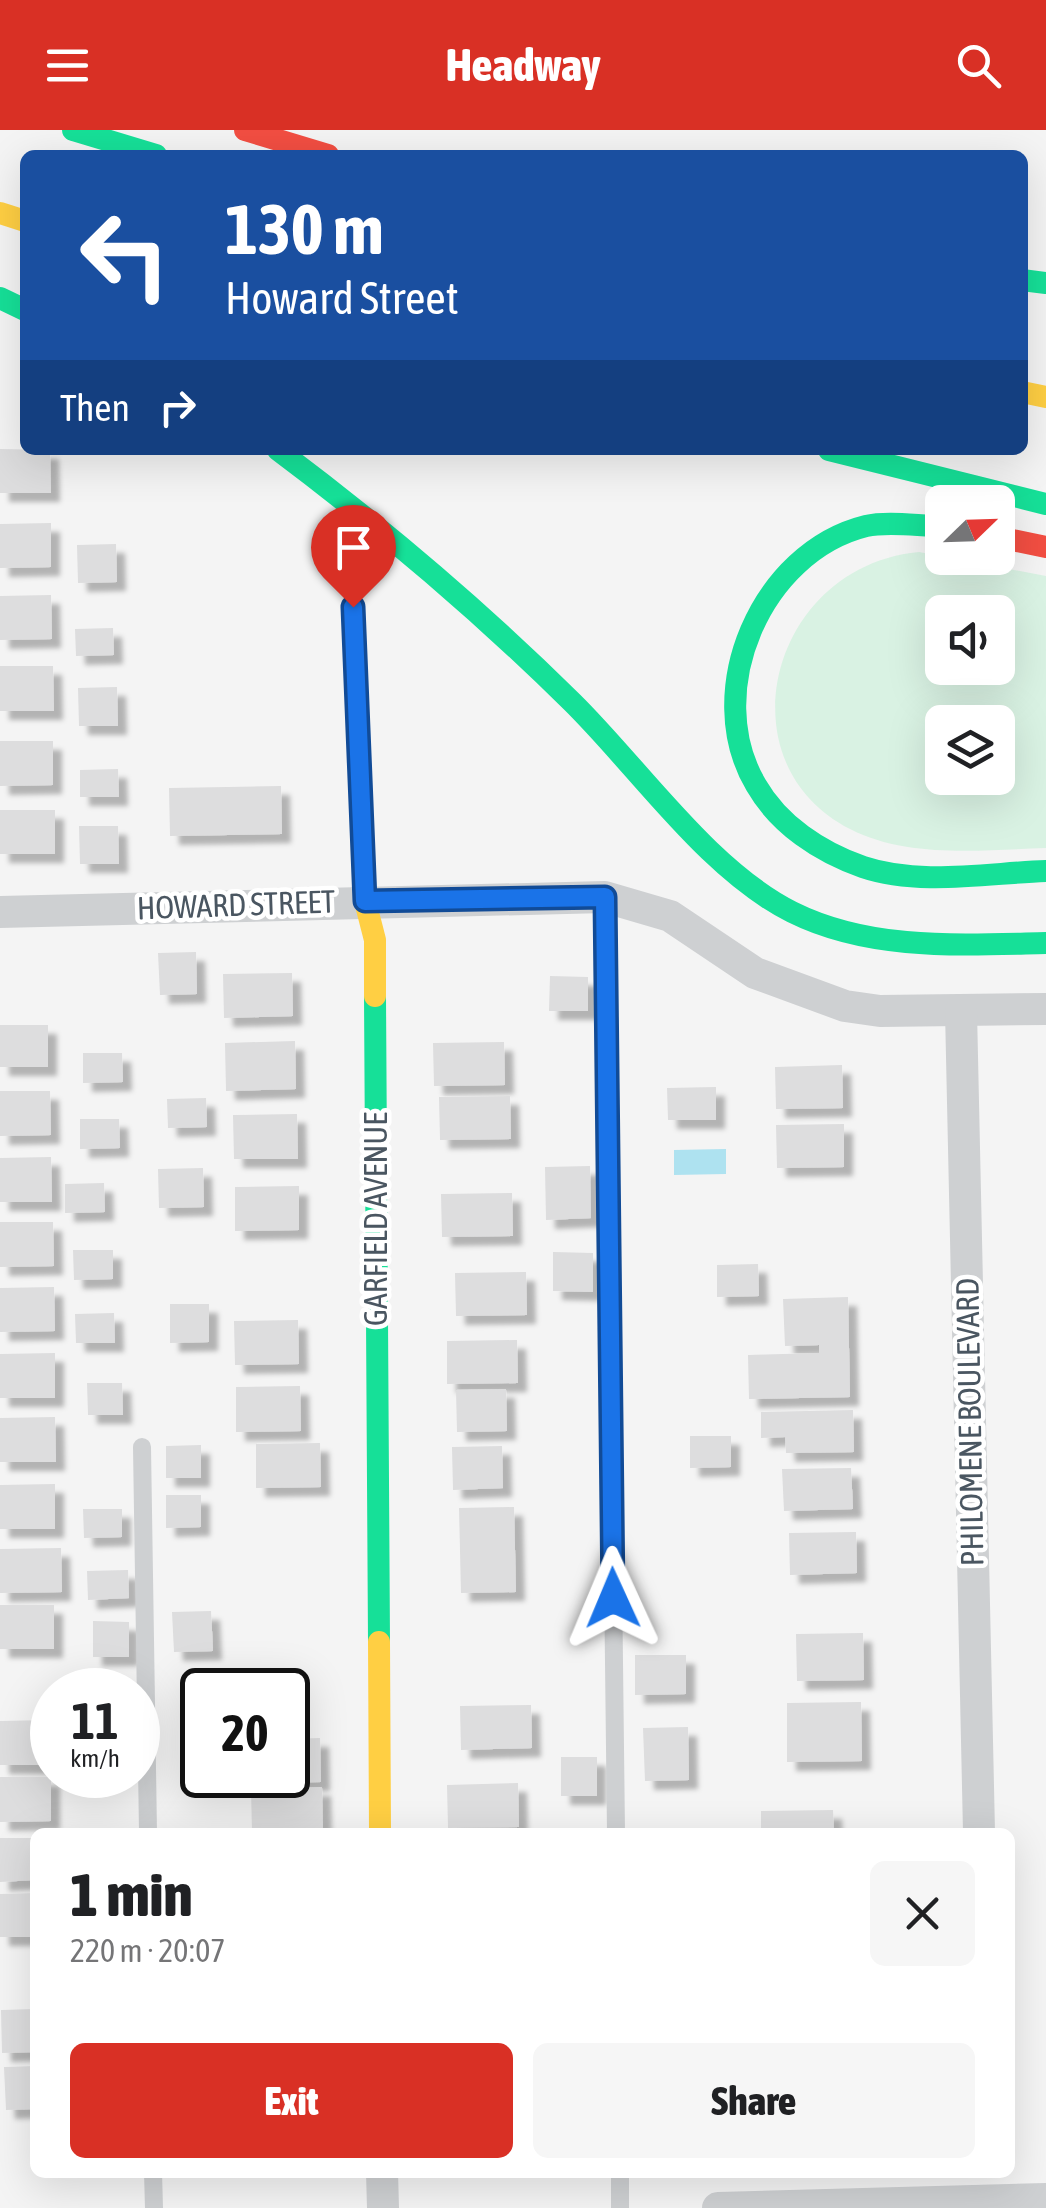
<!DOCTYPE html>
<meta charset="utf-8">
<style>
:root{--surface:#fff;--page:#f6f6f6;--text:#202124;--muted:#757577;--accent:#d93025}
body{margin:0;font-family:"Asap Condensed",sans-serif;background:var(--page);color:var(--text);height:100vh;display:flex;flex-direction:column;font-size:38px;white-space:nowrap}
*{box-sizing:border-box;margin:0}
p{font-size:32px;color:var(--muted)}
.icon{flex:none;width:55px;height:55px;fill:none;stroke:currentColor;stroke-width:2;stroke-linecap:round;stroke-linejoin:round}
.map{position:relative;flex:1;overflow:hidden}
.details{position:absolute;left:30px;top:1698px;width:985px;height:350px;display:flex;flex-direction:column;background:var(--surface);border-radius:15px;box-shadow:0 10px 40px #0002}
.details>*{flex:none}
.guide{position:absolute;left:20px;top:20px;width:1008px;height:305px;border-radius:15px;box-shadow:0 10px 40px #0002;background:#1a4fa0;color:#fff;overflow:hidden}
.needle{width:65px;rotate:67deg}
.tools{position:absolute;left:925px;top:355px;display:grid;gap:20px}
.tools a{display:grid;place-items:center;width:90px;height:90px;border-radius:15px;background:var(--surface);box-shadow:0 10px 40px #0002;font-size:50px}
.speed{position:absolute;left:30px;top:1538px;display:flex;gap:20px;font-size:50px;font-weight:700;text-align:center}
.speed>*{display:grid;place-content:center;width:130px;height:130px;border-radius:50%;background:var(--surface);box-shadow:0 10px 40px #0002;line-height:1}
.speed small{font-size:25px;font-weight:400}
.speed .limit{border:5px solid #111;border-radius:15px;background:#fff;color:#111}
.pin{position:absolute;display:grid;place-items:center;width:85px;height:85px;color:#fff;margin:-102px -42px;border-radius:50% 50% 50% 0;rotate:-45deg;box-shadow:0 0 10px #0007}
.pin .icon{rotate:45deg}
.me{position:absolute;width:110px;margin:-55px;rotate:359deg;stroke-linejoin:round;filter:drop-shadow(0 0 8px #0008)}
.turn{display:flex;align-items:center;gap:35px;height:210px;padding:0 40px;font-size:45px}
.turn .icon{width:130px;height:130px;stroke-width:2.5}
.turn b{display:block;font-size:70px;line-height:85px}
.then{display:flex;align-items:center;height:95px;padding:0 40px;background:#0003;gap:20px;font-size:38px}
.round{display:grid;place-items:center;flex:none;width:105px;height:105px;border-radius:15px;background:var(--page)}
.head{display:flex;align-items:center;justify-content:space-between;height:170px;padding:0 40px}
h1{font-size:60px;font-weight:800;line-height:75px}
.button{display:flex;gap:20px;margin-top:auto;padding:20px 40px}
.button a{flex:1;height:115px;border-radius:15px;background:var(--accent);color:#fff;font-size:40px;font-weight:800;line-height:115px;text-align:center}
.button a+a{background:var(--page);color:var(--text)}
header{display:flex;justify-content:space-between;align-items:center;height:130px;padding:0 40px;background:var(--accent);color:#fff;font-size:45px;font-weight:800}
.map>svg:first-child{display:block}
</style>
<header><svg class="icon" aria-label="menu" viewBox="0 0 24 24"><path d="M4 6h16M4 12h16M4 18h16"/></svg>Headway<svg class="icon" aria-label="search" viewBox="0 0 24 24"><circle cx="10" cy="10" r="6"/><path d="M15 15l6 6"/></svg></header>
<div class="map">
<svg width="1046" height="2078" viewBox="0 0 1046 2078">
<defs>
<filter id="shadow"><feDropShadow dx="9" dy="9" stdDeviation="2.5" flood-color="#0004"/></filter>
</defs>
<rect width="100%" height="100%" fill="#f4f4f4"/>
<path fill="#d9f2e3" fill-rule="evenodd" d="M919,422L1046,446V718C984,720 908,729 850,699C720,633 770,436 919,422ZM942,482H998V538H942ZM942,592H998V648H942Z"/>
<path fill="#aee2f0" d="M726,1019V1044L674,1045V1020Z"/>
<g fill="#ddddde" filter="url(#shadow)">
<path d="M0,319L50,320L51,363H0Z"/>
<path d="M51,393V437L0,438V394Z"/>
<path d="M116,414L117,452L78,453L77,415Z"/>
<path d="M51,465L52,509L0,510V466Z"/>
<path d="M113,498L114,525L76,526L75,499Z"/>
<path d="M0,536H53L54,581H0Z"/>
<path d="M117,557L118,596H79L78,558Z"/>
<path d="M0,611H53V655L0,656Z"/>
<path d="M118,639L119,667H80V640Z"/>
<path d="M281,656L282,704L170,706L169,658Z"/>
<rect x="0" y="680" width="55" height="44"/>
<path d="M79,696H118L119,734H80Z"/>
<path d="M196,822L197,864L160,865L158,823Z"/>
<path d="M292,843L293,886L224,888L223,844Z"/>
<path d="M550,846L588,847V881H549Z"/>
<rect x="0" y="895" width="48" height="42"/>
<path d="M295,911L296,959L226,961L225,913Z"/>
<path d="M504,912L505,955L434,956L433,913Z"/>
<path d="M83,923H122L123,952L83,953Z"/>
<path d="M842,935L843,978L776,979L775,937Z"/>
<path d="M716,957V990H668L667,958Z"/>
<path d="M0,961H50L51,1005L0,1006Z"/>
<path d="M510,966L511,1009L440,1010L439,967Z"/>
<path d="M206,968L207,997L168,998L167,969Z"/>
<path d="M297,984L298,1029H234L233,985Z"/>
<path d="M80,989H119L120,1018L80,1019Z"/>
<path d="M844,994V1037L777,1038L776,995Z"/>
<path d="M51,1027L52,1072H0V1028Z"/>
<path d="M590,1036L591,1088L546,1090L545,1037Z"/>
<path d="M203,1038L204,1077L159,1078L158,1039Z"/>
<path d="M104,1053L105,1082L65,1083V1054Z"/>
<path d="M299,1056V1100L235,1101V1057Z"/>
<path d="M512,1063L513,1106L442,1107L441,1064Z"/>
<path d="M0,1092H53L54,1136L0,1137Z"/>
<path d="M73,1120H113V1149L74,1150Z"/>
<path d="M553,1122L593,1123V1162L553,1161Z"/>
<path d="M758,1134L759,1166L717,1167V1135Z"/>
<path d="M526,1142L527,1185L456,1186L455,1143Z"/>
<path d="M54,1157L55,1201L0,1202V1158Z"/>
<path d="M848,1167L850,1267L749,1269L748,1225L819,1223V1215L785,1216L783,1169Z"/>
<path d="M170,1174H209V1212L170,1213Z"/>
<path d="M114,1183L115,1213H76L75,1184Z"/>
<path d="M298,1190L299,1234L235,1235L234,1191Z"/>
<path d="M517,1210L518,1253L447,1254V1211Z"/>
<path d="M55,1223V1268H0V1224Z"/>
<path d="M87,1253H122L123,1285H88Z"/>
<path d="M300,1256L301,1301L236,1302V1257Z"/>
<path d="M506,1259L507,1301L457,1302L456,1260Z"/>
<path d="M853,1280L854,1322L786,1323L785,1307L761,1308V1282Z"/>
<path d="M55,1287L56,1332H0V1288Z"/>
<path d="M690,1306H731V1337L690,1338Z"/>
<path d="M320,1313L321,1357L256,1358V1314Z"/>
<path d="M201,1315V1348H166V1316Z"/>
<path d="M502,1316L503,1358L453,1360L452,1317Z"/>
<path d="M851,1338L853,1379L784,1381L782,1339Z"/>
<path d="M55,1354V1399H0V1355Z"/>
<path d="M166,1365H201V1397L166,1398Z"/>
<path d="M514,1377L516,1462L461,1463L459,1378Z"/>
<path d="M83,1379H122V1407L84,1408Z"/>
<path d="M856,1402L857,1443L790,1445L789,1403Z"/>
<path d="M61,1418L62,1462L0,1463V1419Z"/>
<path d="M128,1440L129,1468L88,1470L87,1441Z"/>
<rect x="0" y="1475" width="54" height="44"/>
<path d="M211,1481L213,1521L174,1522L172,1482Z"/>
<path d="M93,1491L129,1492V1527H93Z"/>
<path d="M863,1503L864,1550L797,1551L796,1504Z"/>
<path d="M635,1525H686V1564L635,1565Z"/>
<path d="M861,1572L862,1631L787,1632V1573Z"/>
<path d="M531,1575L532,1618L461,1620L460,1576Z"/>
<path d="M50,1590L51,1635H0V1591Z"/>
<path d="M688,1597L689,1650L645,1651L643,1598Z"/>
<path d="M320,1608L321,1652L250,1653V1645H288V1609Z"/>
<rect x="561" y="1627" width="36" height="39"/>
<path d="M0,1647H51V1691L0,1692Z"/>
<path d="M518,1653L519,1697L448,1698L447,1655Z"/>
<path d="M322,1657L323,1701L252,1702L251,1659Z"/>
<path d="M833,1680L834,1702H761V1681Z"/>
<path d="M0,1708H35V1750L0,1752Z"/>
<path d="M35,1763V1807H0V1764Z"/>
<path d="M35,1879V1922L2,1923L1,1880Z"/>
<path d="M35,1936V1979L6,1980L4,1937Z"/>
</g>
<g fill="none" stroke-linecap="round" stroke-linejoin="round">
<g stroke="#ced0d2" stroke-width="18">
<path d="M605,767L616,1702"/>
<path d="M142,1317L148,1702"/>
<path d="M153,2042L154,2078"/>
<path d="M620,2042V2078"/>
</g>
<g stroke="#ced0d2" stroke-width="32">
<path d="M0,782L605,767L670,786L755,843L845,876L880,881L1046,879"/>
<path d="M961,881L979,1702"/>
<path d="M382,2042L383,2078"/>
<path d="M718,2078L1046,2069"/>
</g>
<g stroke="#16e098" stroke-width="22">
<path d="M73,0L156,25"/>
<path d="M1022,150L1046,153"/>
<path d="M0,168L25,180"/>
<path d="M278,320C382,398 480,481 572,572C639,638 708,740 792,782C870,821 961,815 1046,813"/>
<path d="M829,320L1046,374"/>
<path d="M942,396C919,396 888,391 866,396C761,422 701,562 756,655C779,695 820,722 863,737C919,756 988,743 1046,741"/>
<path d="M375,866L379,1512"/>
</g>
<g stroke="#ffcf43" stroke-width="22">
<path d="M0,83L25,91"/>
<path d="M1022,262L1046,267"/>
<path d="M353,477L365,771L375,810V866"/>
<path d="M379,1512L380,1702"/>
</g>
<g stroke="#f24e42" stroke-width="22">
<path d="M245,0L328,25"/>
<path d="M998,407L1046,417"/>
</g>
</g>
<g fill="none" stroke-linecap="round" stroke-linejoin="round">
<defs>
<path id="route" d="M353,477L365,771L605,767L613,1468"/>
</defs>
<use href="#route" stroke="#114b97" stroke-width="25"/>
<use href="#route" stroke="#1a73e8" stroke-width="18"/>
</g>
<g text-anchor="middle" stroke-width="9" stroke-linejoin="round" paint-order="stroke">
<g font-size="32" fill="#4a5661" stroke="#fff">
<text transform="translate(236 775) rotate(-2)" y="11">HOWARD STREET</text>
<text transform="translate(376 1089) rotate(-90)" y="11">GARFIELD AVENUE</text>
<text transform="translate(970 1292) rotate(-91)" y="11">PHILOMENE BOULEVARD</text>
</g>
</g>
</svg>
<div class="tools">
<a><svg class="needle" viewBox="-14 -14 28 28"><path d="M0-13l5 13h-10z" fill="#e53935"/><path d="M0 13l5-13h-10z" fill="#757577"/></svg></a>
<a><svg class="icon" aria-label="sound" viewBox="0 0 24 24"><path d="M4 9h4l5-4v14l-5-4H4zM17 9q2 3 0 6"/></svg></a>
<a><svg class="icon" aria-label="layers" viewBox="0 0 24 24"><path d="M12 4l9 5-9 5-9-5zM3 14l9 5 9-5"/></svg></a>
</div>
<div class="speed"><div>11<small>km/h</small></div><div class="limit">20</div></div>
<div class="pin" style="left:353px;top:477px;background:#d93025"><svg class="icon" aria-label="arrive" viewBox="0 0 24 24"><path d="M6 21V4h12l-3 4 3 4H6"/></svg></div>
<svg class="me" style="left:613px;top:1468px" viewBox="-20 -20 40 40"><path d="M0-17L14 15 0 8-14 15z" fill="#1a73e8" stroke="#fff" stroke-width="4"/></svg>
<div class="guide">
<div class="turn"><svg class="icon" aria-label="left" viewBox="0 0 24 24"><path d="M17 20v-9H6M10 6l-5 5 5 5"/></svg><div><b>130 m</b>Howard Street</div></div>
<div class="then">Then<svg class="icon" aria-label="right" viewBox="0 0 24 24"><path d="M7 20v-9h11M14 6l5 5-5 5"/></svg></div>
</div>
<section class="details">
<div class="head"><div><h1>1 min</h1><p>220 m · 20:07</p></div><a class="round"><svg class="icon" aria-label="close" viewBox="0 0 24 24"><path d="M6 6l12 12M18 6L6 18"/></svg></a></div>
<div class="button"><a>Exit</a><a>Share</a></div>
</section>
</div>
